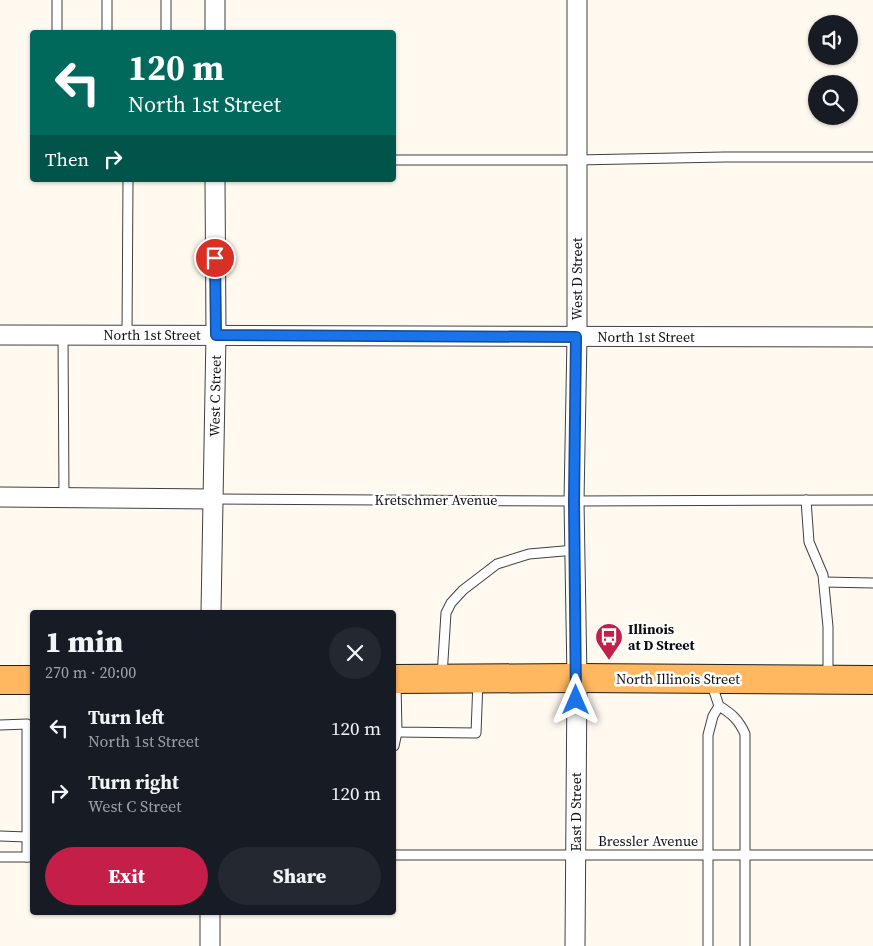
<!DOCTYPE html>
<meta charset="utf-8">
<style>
:root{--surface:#171b24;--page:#242831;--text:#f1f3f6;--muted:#9ea1a6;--accent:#c51f49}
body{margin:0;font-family:"Source Serif 4",serif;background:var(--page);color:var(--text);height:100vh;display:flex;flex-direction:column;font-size:19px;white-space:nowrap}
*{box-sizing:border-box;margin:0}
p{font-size:16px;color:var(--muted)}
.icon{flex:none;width:28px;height:28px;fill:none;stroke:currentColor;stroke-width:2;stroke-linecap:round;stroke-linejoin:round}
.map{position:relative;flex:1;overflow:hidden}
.details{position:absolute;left:30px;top:610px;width:366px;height:305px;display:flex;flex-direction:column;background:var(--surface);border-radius:5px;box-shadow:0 1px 4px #0004}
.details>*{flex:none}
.hud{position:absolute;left:30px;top:30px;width:366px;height:152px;border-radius:5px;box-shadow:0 1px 4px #0004;background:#00695c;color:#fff;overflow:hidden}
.fabs{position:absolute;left:808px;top:15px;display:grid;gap:10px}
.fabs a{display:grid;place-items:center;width:50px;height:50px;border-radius:50%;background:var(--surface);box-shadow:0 1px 4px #0004;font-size:25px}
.pin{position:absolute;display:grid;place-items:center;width:42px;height:42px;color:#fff;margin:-21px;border:2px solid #fff;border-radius:50%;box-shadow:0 1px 5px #0007}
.me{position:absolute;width:55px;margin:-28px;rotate:0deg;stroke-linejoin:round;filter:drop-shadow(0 0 4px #0008)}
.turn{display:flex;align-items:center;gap:18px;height:105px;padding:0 15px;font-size:22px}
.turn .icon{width:65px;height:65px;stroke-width:2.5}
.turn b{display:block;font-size:35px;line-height:42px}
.then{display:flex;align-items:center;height:48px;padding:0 15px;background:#0003;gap:10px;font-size:19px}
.round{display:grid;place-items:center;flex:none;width:52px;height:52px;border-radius:26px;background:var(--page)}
.headline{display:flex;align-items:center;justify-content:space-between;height:85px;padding:0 15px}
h1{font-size:30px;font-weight:800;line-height:38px}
.cta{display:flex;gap:10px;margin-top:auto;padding:10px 15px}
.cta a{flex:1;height:58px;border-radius:30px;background:var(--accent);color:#fff;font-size:20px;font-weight:800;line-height:58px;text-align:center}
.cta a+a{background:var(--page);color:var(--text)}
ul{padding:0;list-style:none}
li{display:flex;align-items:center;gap:15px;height:65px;padding:0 15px}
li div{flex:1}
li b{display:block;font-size:19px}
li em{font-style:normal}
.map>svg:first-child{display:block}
</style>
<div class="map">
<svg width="873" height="946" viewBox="0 0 873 946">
<rect width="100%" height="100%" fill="#fff9ef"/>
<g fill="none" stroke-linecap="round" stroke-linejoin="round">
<defs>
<g id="service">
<path d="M107,0V32"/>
<path d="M57,32V0"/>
<path d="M166,32V0"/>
<path d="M394,160H577L724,157H873"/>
<path d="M63,335L64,498"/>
<path d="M127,335L128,180"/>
<path d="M213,499L574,501L873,500"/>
<path d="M806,500L809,542L823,575L828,627V677"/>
<path d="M824,582L873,583"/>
<path d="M442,676L446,613L451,603L463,590L497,564L529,554L575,550"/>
<path d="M396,682L397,732L476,733L478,681"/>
<path d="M711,682L719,706C731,713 739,720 745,734V946"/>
<path d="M0,725L27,724V857"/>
<path d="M394,746L397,732"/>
<path d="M0,836L27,837"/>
<path d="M394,855H873"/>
<path d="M0,857H32"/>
<path d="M708,946V735L713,716L719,706"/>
</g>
<g id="minor">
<path d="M215,32V0"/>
<path d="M0,335L873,337"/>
<path d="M0,497L213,499"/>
<path d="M211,612L216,335L215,180"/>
<path d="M210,946V912"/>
<path d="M575,946L577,678L574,501L577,337V0"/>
</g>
<g id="primary">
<path d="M394,679L577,678L873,680"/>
<path d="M0,680H32"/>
</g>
</defs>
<use href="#service" stroke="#414141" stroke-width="11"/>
<use href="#minor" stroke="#414141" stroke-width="21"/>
<use href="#primary" stroke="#1f1f1f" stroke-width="30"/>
<use href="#service" stroke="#fff" stroke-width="9"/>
<use href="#minor" stroke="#fff" stroke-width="19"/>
<use href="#primary" stroke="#ffb760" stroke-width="28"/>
</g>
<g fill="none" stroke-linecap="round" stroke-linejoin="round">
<defs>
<path id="route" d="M215,258L216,335L576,337L574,501L576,700"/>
</defs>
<use href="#route" stroke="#114b97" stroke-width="12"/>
<use href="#route" stroke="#1a73e8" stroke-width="9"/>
</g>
<defs>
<symbol id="bus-pin" viewBox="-11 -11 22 30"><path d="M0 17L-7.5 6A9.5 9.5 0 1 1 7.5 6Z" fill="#c51f49" stroke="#fff"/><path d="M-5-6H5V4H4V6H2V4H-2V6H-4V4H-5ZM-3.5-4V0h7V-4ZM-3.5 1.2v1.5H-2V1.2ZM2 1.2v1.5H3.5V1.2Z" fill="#fff"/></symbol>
</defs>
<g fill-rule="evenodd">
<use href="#bus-pin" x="593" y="621" width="32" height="43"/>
</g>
<g text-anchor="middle" stroke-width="5" stroke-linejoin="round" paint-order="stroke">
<g font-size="14" fill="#0e0e0e" stroke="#fff">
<text transform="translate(577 279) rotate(-90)" y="5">West D Street</text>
<text x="152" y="340">North 1st Street</text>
<text x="646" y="342">North 1st Street</text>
<text transform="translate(215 396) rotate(-89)" y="5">West C Street</text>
<text x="436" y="505">Kretschmer Avenue</text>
<text x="678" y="684">North Illinois Street</text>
<text transform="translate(576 812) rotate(-90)" y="5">East D Street</text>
<text x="648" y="846">Bressler Avenue</text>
</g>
<g font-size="14" font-weight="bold" fill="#0e0e0e" stroke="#fff" text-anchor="start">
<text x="628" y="634">Illinois<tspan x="628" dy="16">at D Street</tspan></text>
</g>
</g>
</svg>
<div class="fabs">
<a><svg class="icon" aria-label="sound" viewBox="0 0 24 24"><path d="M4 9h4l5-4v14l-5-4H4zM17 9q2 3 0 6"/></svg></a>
<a><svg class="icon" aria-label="search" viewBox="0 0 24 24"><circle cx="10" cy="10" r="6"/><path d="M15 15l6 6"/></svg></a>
</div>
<div class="pin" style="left:215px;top:258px;background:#d93025"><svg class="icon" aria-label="arrive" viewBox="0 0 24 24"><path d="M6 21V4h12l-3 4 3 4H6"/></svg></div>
<svg class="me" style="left:576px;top:700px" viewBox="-20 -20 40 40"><path d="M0-17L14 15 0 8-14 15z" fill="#1a73e8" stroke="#fff" stroke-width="4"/></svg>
<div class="hud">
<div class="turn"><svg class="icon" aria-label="left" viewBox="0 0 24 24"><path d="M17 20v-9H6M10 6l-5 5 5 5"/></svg><div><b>120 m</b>North 1st Street</div></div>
<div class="then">Then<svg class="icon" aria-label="right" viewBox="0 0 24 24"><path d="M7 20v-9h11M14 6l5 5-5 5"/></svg></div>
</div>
<section class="details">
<div class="headline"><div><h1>1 min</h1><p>270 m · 20:00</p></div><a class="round"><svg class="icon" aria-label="close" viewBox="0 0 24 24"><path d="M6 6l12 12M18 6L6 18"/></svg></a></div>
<ul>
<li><svg class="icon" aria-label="left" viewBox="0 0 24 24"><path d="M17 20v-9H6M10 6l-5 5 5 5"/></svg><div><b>Turn left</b><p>North 1st Street</p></div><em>120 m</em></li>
<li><svg class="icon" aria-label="right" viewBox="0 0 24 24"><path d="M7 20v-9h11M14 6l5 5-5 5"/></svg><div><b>Turn right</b><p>West C Street</p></div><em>120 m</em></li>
</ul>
<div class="cta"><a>Exit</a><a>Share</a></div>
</section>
</div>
